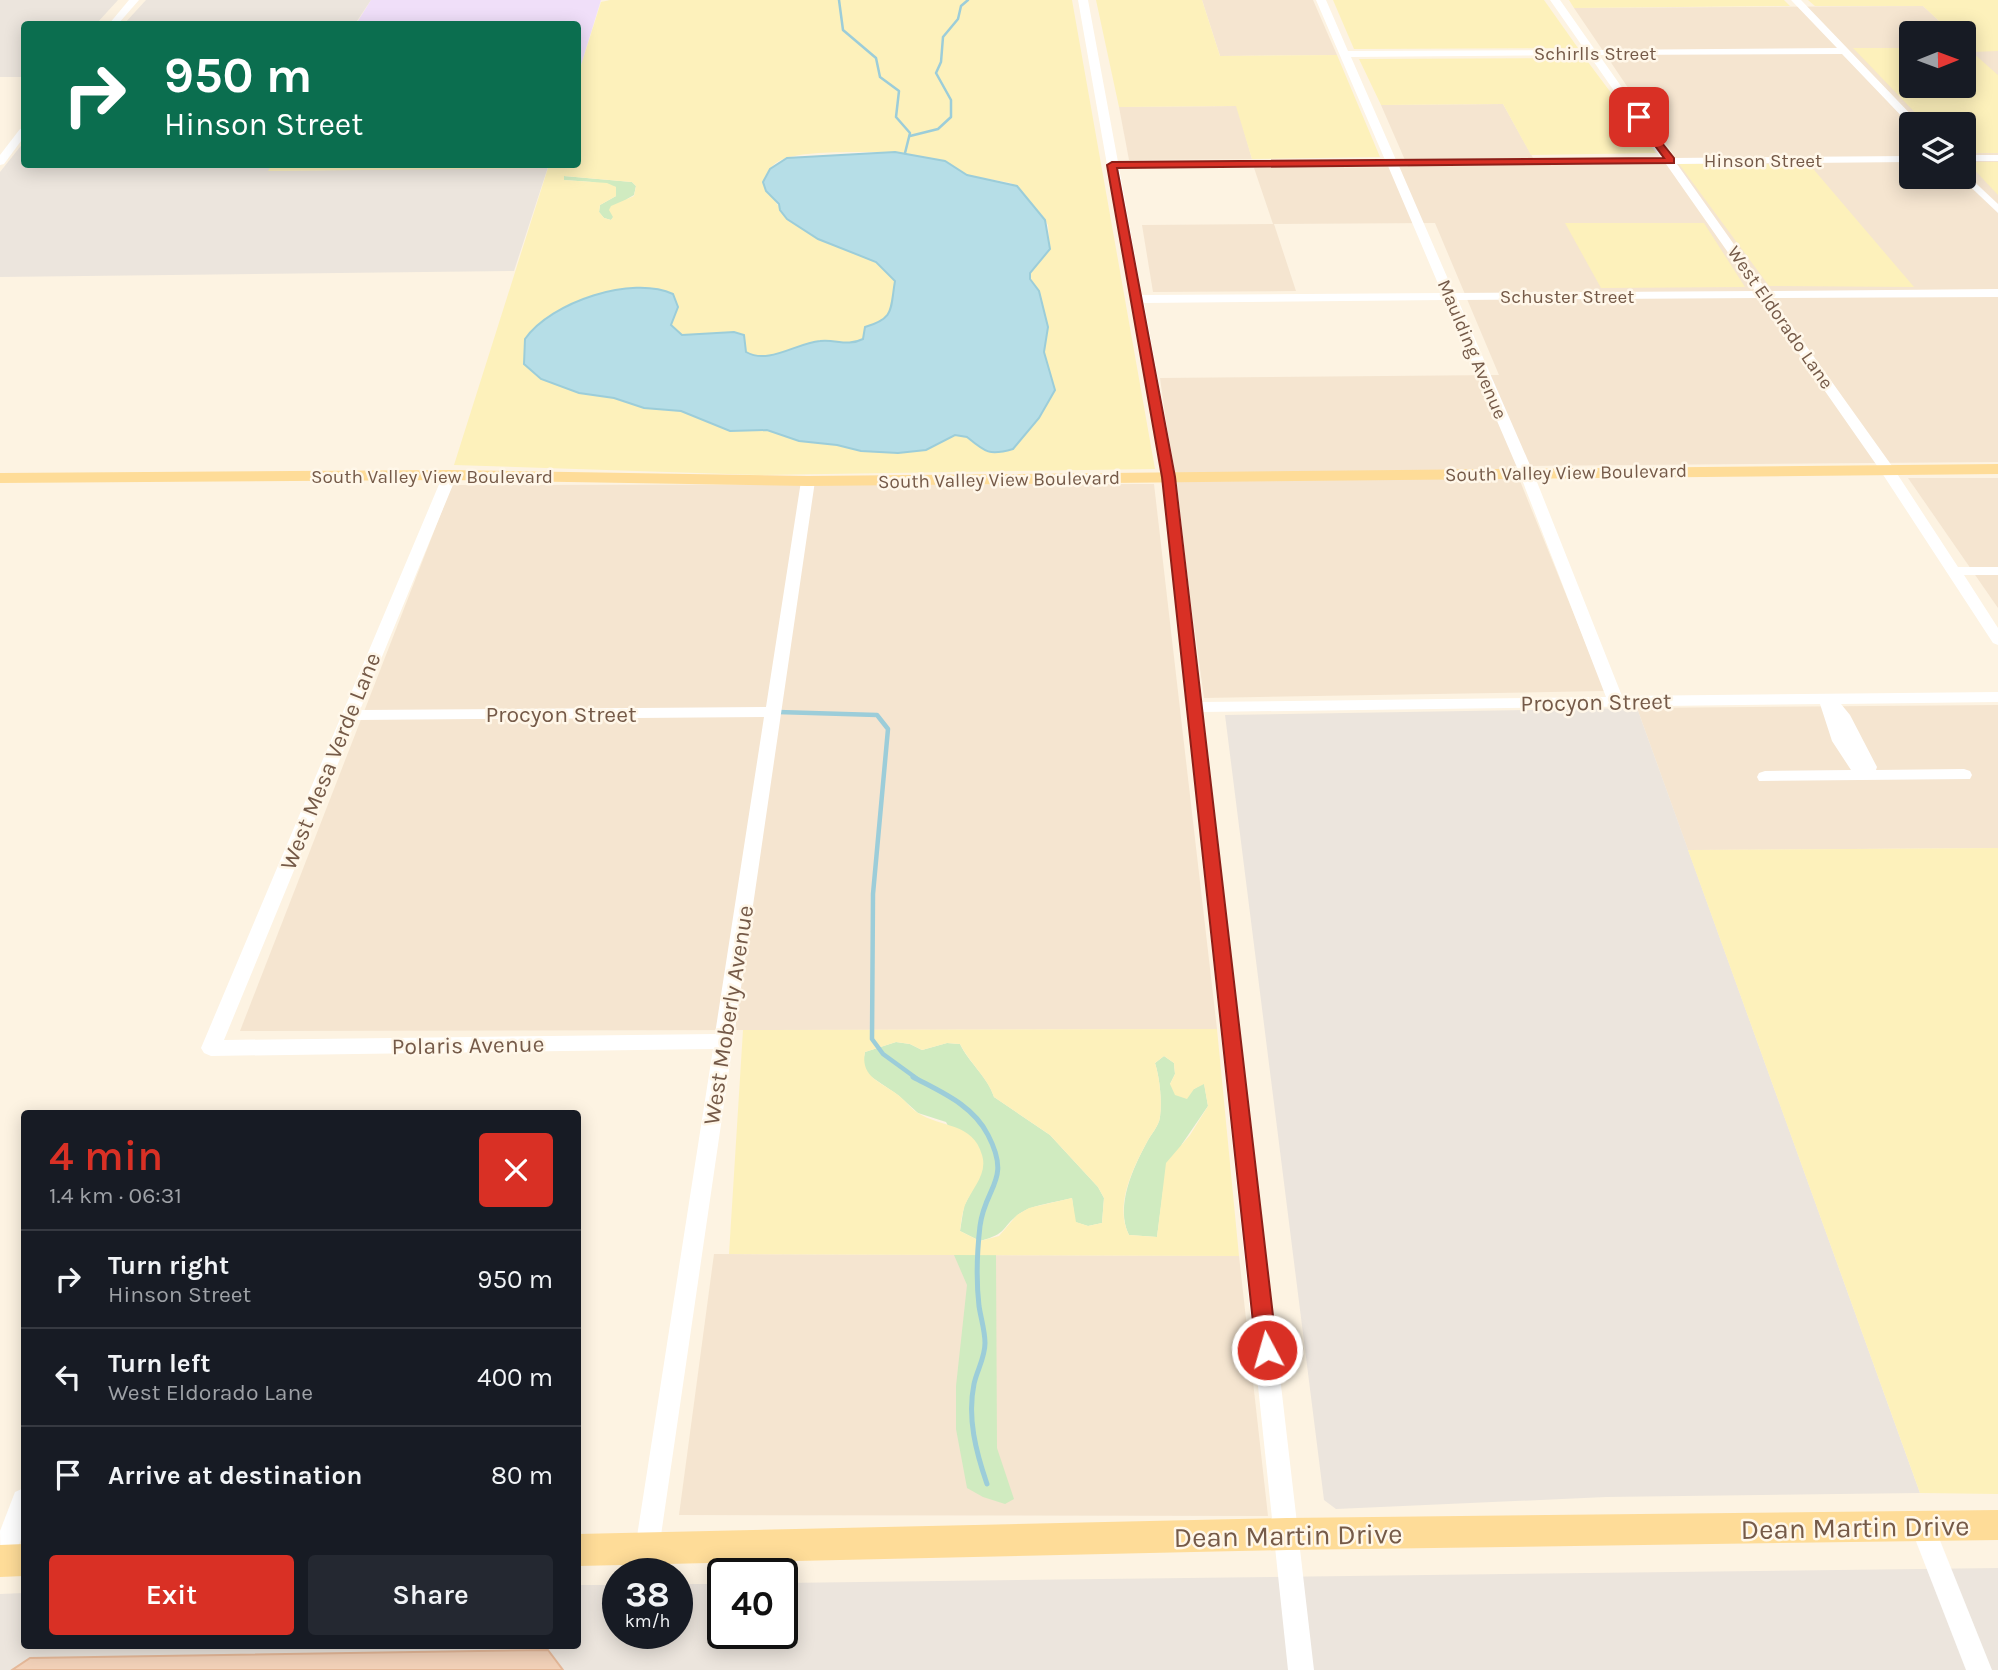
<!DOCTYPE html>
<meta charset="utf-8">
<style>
:root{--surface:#171b24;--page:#242831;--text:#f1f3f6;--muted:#9ea1a6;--line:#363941;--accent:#d93025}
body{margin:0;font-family:Karla,sans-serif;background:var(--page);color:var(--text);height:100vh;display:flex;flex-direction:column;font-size:26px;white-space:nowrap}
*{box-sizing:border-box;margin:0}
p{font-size:23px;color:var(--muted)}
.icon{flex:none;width:38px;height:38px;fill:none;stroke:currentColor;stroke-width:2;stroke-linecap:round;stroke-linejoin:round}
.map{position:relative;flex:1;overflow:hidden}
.sheet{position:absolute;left:21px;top:1110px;width:560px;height:539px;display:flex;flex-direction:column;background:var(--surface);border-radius:7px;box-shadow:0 4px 18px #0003}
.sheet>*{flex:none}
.hud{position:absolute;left:21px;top:21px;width:560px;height:147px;border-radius:7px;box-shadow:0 4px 18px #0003;background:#0b6e4f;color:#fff;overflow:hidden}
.needle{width:46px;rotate:89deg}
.tools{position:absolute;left:1899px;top:21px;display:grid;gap:14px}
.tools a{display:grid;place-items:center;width:77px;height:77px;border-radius:7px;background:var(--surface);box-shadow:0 4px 18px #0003;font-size:35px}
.speed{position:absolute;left:602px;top:1558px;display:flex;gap:14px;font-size:35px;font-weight:700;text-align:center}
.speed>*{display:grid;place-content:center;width:91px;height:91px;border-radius:50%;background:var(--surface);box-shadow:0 4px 18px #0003;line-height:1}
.speed small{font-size:18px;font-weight:400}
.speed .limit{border:4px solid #111;border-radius:10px;background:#fff;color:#111}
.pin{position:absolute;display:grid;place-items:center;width:60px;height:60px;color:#fff;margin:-30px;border-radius:14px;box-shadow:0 4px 10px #0006}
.me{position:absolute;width:77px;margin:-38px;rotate:354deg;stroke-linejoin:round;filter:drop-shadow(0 0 5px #0008)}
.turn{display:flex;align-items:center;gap:24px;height:147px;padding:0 28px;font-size:32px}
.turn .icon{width:91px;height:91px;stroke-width:2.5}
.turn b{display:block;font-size:49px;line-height:60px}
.round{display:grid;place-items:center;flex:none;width:74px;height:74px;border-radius:7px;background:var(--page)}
.head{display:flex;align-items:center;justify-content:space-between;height:119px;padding:0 28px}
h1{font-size:42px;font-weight:600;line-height:52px;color:var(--accent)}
.button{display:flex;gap:14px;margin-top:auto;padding:14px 28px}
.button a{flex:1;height:80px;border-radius:7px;background:var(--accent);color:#fff;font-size:28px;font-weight:600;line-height:80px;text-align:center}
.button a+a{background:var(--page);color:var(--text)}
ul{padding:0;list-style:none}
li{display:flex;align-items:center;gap:21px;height:98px;padding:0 28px;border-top:2px solid var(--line)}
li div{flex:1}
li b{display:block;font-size:26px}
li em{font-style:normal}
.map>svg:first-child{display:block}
</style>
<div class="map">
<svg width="1998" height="1670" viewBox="0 0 1998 1670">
<rect width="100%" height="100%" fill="#fdf3e2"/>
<g fill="#f5e5d0" fill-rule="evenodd">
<path d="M1202,0H1313L1337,55L1220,56Z"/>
<path d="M1923,6L1952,33H1911V86H1964V44L1971,51H1998V462L1514,466L1605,691L1204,698L1160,378L1499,375L1435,223L1274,224L1296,291L1153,292L1142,225L1273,224L1254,168L1408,167L1381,105L1503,104L1537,165L1679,163L1574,8ZM1911,124H1964V177H1911Z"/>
<path d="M1237,106L1252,159L1129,160L1119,107Z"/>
<path d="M1908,478H1998V608Z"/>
<path d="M1154,484L1217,1029L240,1031L452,485Z"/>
<path d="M1998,705V848L1688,850L1637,708Z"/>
<path d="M714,1254L1239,1256L1268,1516L679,1515Z"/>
</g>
<g fill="#ece5dd">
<path d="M0,0H118L96,24H24V77H0Z"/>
<path d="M146,0H371L355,24H124Z"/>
<path d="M24,142V164L272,165L269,171L548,167L514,271L0,277V172Z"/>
<path d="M1637,708L1920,1493L1606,1497L1336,1509L1324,1500L1225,715Z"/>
<path d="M1998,1568V1670H0V1594L24,1593V1645H578V1585H618V1633H677V1584H723V1633H782V1583Z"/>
</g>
<path fill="#f0dff9" d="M371,0H601L578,75V24H356Z"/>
<g fill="#d0ebc0">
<path d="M564,176L632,182L636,186L634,195L627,199L611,220L604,218L599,212L600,205L616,196V187L592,182L563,180Z"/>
<path d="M896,1042L910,1044L922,1050L947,1043L960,1044C969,1063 988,1077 994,1097L1050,1135L1098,1187L1104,1198L1102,1223L1088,1226L1075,1222L1072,1198C1057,1202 1031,1205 1019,1214C1000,1228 1009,1233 980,1241L960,1231L964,1206L977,1181L946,1122L918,1113L898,1095L867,1074L863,1062L865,1052Z"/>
<path d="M1164,1056L1174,1063L1175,1074L1170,1084L1194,1089L1204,1083L1208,1106L1182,1144L1163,1191L1157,1237L1129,1235C1115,1206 1133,1168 1147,1142C1151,1134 1159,1126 1160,1117C1162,1101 1160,1079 1155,1063Z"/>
<path d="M954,1255H996L997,1448L1014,1499L1005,1504L983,1497L967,1488L956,1429V1386L967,1285Z"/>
</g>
<g fill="#fdf1bb" fill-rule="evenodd">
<path d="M610,0H1072L1155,469L758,475L454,465L548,168L268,171L272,164H578V75L601,2ZM895,152L945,161L967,175L1011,183L1042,215L1048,225L1050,249L1030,273V279L1039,291L1048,327L1044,352L1055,390L1039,418L1013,449L990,452L967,437L955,435L926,450L898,453L861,451L837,445L799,441L767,430L730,431L681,411L644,408L614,398L579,393L541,379L524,364L525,339C551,302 632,275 673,294L678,307L671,325L682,335L734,332C739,340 745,355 755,357C772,361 791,347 809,343C828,339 846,348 863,339L865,333L889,316L896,281L876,262L818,239L787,219L763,183C765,175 771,165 779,161C802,149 867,153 895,152ZM564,176L632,182L636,186L634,196L611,206L609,210L613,217L611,220L604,218L599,212L600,205L616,196V187L607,183L564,180Z"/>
<path d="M1096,0H1202L1220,56L1337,55L1380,157L1252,159L1236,106L1119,107Z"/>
<path d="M1333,0H1544L1578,48L1354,49Z"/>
<path d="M1569,0H1784L1790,6L1574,8Z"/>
<path d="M1808,0H1998V51L1972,52L1998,75V153H1964V124H1926L1853,48H1911V86H1964V47L1966,46L1964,33H1952L1923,6H1815Z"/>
<path d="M1585,58L1656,153L1531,155L1503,104L1381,105L1359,59Z"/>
<path d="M1967,162H1998V195Z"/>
<path d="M1679,164H1809L1914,287L1769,286Z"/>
<path d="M1565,223H1704L1745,287L1601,288Z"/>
<path d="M1998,848V1494L1920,1493L1688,850Z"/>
<path d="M1217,1029L1239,1256L729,1254L743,1030ZM896,1042L910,1044L922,1050L947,1043L960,1044C969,1062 988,1078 994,1097L1050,1135L1098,1187L1104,1198L1102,1223L1088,1226L1076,1222L1072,1198L1029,1208L1017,1215L999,1236L980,1241L960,1231C961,1222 962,1213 965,1205C972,1188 988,1174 982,1155C973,1122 941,1128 918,1113C910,1108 905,1100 898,1095C881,1082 860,1077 865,1052ZM1164,1056L1174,1063L1175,1074L1170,1084L1175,1095L1187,1099L1194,1089L1204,1084L1208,1106L1190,1135L1166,1163L1157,1237L1129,1235C1114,1206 1133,1168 1147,1142C1151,1134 1159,1126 1160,1117C1162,1101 1160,1079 1155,1063Z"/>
</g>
<path fill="#b6dee7" stroke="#9ccdd9" stroke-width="2" d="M895,152L945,161L967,175L1017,186L1045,220L1050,249L1030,273V279L1039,291L1048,327L1044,352L1055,390L1039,418L1013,449C989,456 985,452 967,437L955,435L926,450L898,453L861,451L837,445L799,441L767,430L730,431L681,411L644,408L614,398L579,393L541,379L524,364L525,339C551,302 632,275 673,294L678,307L671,325L682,335L734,332L744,335L746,352C769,365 796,343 820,341C836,339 847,347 863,339L865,327C895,318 890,310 895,281L876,262L818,239L787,219L780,210L779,204L766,191L763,182L770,169L787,158Z"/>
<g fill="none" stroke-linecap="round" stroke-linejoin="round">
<g stroke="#9ccdd9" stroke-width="2.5">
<path d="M839,0L843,30L876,58L880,77L899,91L896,117L910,133L905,153"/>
<path d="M910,136L938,129L951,117V100L936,73L941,62L943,37L958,19L961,6L968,0"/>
</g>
<path stroke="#9ccdd9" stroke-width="4.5" d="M778,712L877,715L888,729L873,894L872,1039L883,1054L916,1078"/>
<path stroke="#9ccdd9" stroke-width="5" d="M913,1077C941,1092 973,1105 988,1135C1012,1181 985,1186 980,1226C977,1252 976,1280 979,1306C981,1319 985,1331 985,1343C985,1358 977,1370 974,1384C967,1418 976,1452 987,1484"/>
</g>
<path fill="#f3d2b9" stroke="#e6b999" stroke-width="2" d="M548,1650L563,1670H12L30,1658Z"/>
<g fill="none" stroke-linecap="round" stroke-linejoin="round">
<g fill="#fff" fill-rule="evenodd">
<path d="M129,0H139L118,24H109Z"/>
<path d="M1078,0H1088L1118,162L1385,160L1316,0H1326L1348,51L1585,50L1550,0H1560L1595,50L1837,48L1791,0H1801L1920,124L1911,126L1842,54L1599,55L1672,158L1911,156V162L1677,164L1767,291L1998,289V297L1772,298L1892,466L1958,567H1998V575H1964L1998,628V645L1993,643L1880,470L1760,298L1458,300L1533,472L1622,696L1998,692V702L1841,704L1850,715L1877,767L1876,770L1964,769L1970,771L1972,775L1970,779L1759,781L1757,777L1759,773L1765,771L1851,770L1832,741L1820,704L1203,712L1314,1670H1288L1162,477ZM1589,55L1661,158L1396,160L1351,57ZM1666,164L1755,291L1454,293L1399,166ZM1388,166L1442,293L1142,295L1119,168ZM1445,300L1519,472L1606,697L1202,702L1176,477L1144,303Z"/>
<path d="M24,128V137L4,164L0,165V155L20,129Z"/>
<rect x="1964" y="155" width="34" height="6"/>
<path d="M1964,172L1998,204V213L1960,177H1964Z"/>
<path d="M450,471L457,475L360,710L766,707L801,481L808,477L815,481L659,1549L656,1558L647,1561L638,1558L635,1549L713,1049L211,1056L204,1053L201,1048L443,475ZM764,717L715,1034L224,1040L356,720Z"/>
<path d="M24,1488V1531L10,1570L1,1573L0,1531L15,1492Z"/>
<path d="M1922,1514L1931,1518L1992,1670H1966L1910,1526L1913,1518Z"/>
</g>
<g fill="#fedc98" fill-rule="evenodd">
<path d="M1998,464V474L808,486L450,480L0,483V473L450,470L808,476Z"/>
<path d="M1998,1510V1540L1287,1550L578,1566V1534L1287,1518Z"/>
<path d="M24,1544V1576L0,1577V1545Z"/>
</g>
</g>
<path fill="#d93025" stroke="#8d1f18" stroke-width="2" d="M1639,114L1674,158V163L1117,168L1175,477L1277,1350L1274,1357L1267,1360L1259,1357L1256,1350L1162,477L1107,165L1112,162L1664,158L1634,117Z"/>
<g text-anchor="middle" stroke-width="5" stroke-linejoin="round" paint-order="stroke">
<g font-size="19" fill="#755a48" stroke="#fff7e9">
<text x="1595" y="60">Schirlls Street</text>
<text x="1763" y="167">Hinson Street</text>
<text x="1567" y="303">Schuster Street</text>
<text transform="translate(1781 317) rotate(55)" y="7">West Eldorado Lane</text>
<text transform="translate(1473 349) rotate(67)" y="7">Maulding Avenue</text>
<text transform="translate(1566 472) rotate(-1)" y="7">South Valley View Boulevard</text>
<text x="432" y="483">South Valley View Boulevard</text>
<text transform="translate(999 479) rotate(-1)" y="7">South Valley View Boulevard</text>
</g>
<g font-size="23" fill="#755a48" stroke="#fff7e9">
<text transform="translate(1596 702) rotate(-1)" y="8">Procyon Street</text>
<text x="561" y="722">Procyon Street</text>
<text transform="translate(330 761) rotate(-68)" y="8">West Mesa Verde Lane</text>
<text transform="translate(728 1015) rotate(-81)" y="8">West Moberly Avenue</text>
<text transform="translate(468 1045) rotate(-1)" y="8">Polaris Avenue</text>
</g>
<g font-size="28" fill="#755a48" stroke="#fff7e9">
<text transform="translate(1855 1527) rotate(-1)" y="10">Dean Martin Drive</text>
<text transform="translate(1288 1535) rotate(-1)" y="10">Dean Martin Drive</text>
</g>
</g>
</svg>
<div class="tools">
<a><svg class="needle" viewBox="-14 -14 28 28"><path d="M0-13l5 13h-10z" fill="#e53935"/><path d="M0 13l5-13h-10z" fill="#9ea1a6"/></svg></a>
<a><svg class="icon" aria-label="layers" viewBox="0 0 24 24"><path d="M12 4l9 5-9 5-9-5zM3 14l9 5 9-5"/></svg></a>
</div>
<div class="speed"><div>38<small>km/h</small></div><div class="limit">40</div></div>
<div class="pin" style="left:1639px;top:117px;background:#d93025"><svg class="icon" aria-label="arrive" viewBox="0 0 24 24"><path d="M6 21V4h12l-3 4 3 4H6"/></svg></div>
<svg class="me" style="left:1267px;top:1350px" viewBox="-20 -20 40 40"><circle r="17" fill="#d93025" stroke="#fff" stroke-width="3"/><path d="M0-11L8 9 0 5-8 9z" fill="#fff"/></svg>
<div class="hud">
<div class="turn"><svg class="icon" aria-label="right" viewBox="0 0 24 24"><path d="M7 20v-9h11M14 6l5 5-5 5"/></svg><div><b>950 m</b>Hinson Street</div></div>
</div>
<section class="sheet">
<div class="head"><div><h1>4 min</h1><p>1.4 km · 06:31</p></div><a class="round" style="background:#d93025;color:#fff"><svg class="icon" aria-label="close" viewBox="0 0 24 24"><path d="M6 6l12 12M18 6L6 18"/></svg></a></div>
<ul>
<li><svg class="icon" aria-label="right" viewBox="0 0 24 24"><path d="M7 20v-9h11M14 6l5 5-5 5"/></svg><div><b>Turn right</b><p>Hinson Street</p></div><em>950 m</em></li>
<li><svg class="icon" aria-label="left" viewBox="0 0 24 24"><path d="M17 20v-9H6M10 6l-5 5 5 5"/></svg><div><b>Turn left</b><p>West Eldorado Lane</p></div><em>400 m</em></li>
<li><svg class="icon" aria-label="arrive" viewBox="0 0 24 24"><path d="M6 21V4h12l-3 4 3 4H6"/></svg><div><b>Arrive at destination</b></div><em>80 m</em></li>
</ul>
<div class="button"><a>Exit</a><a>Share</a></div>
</section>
</div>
